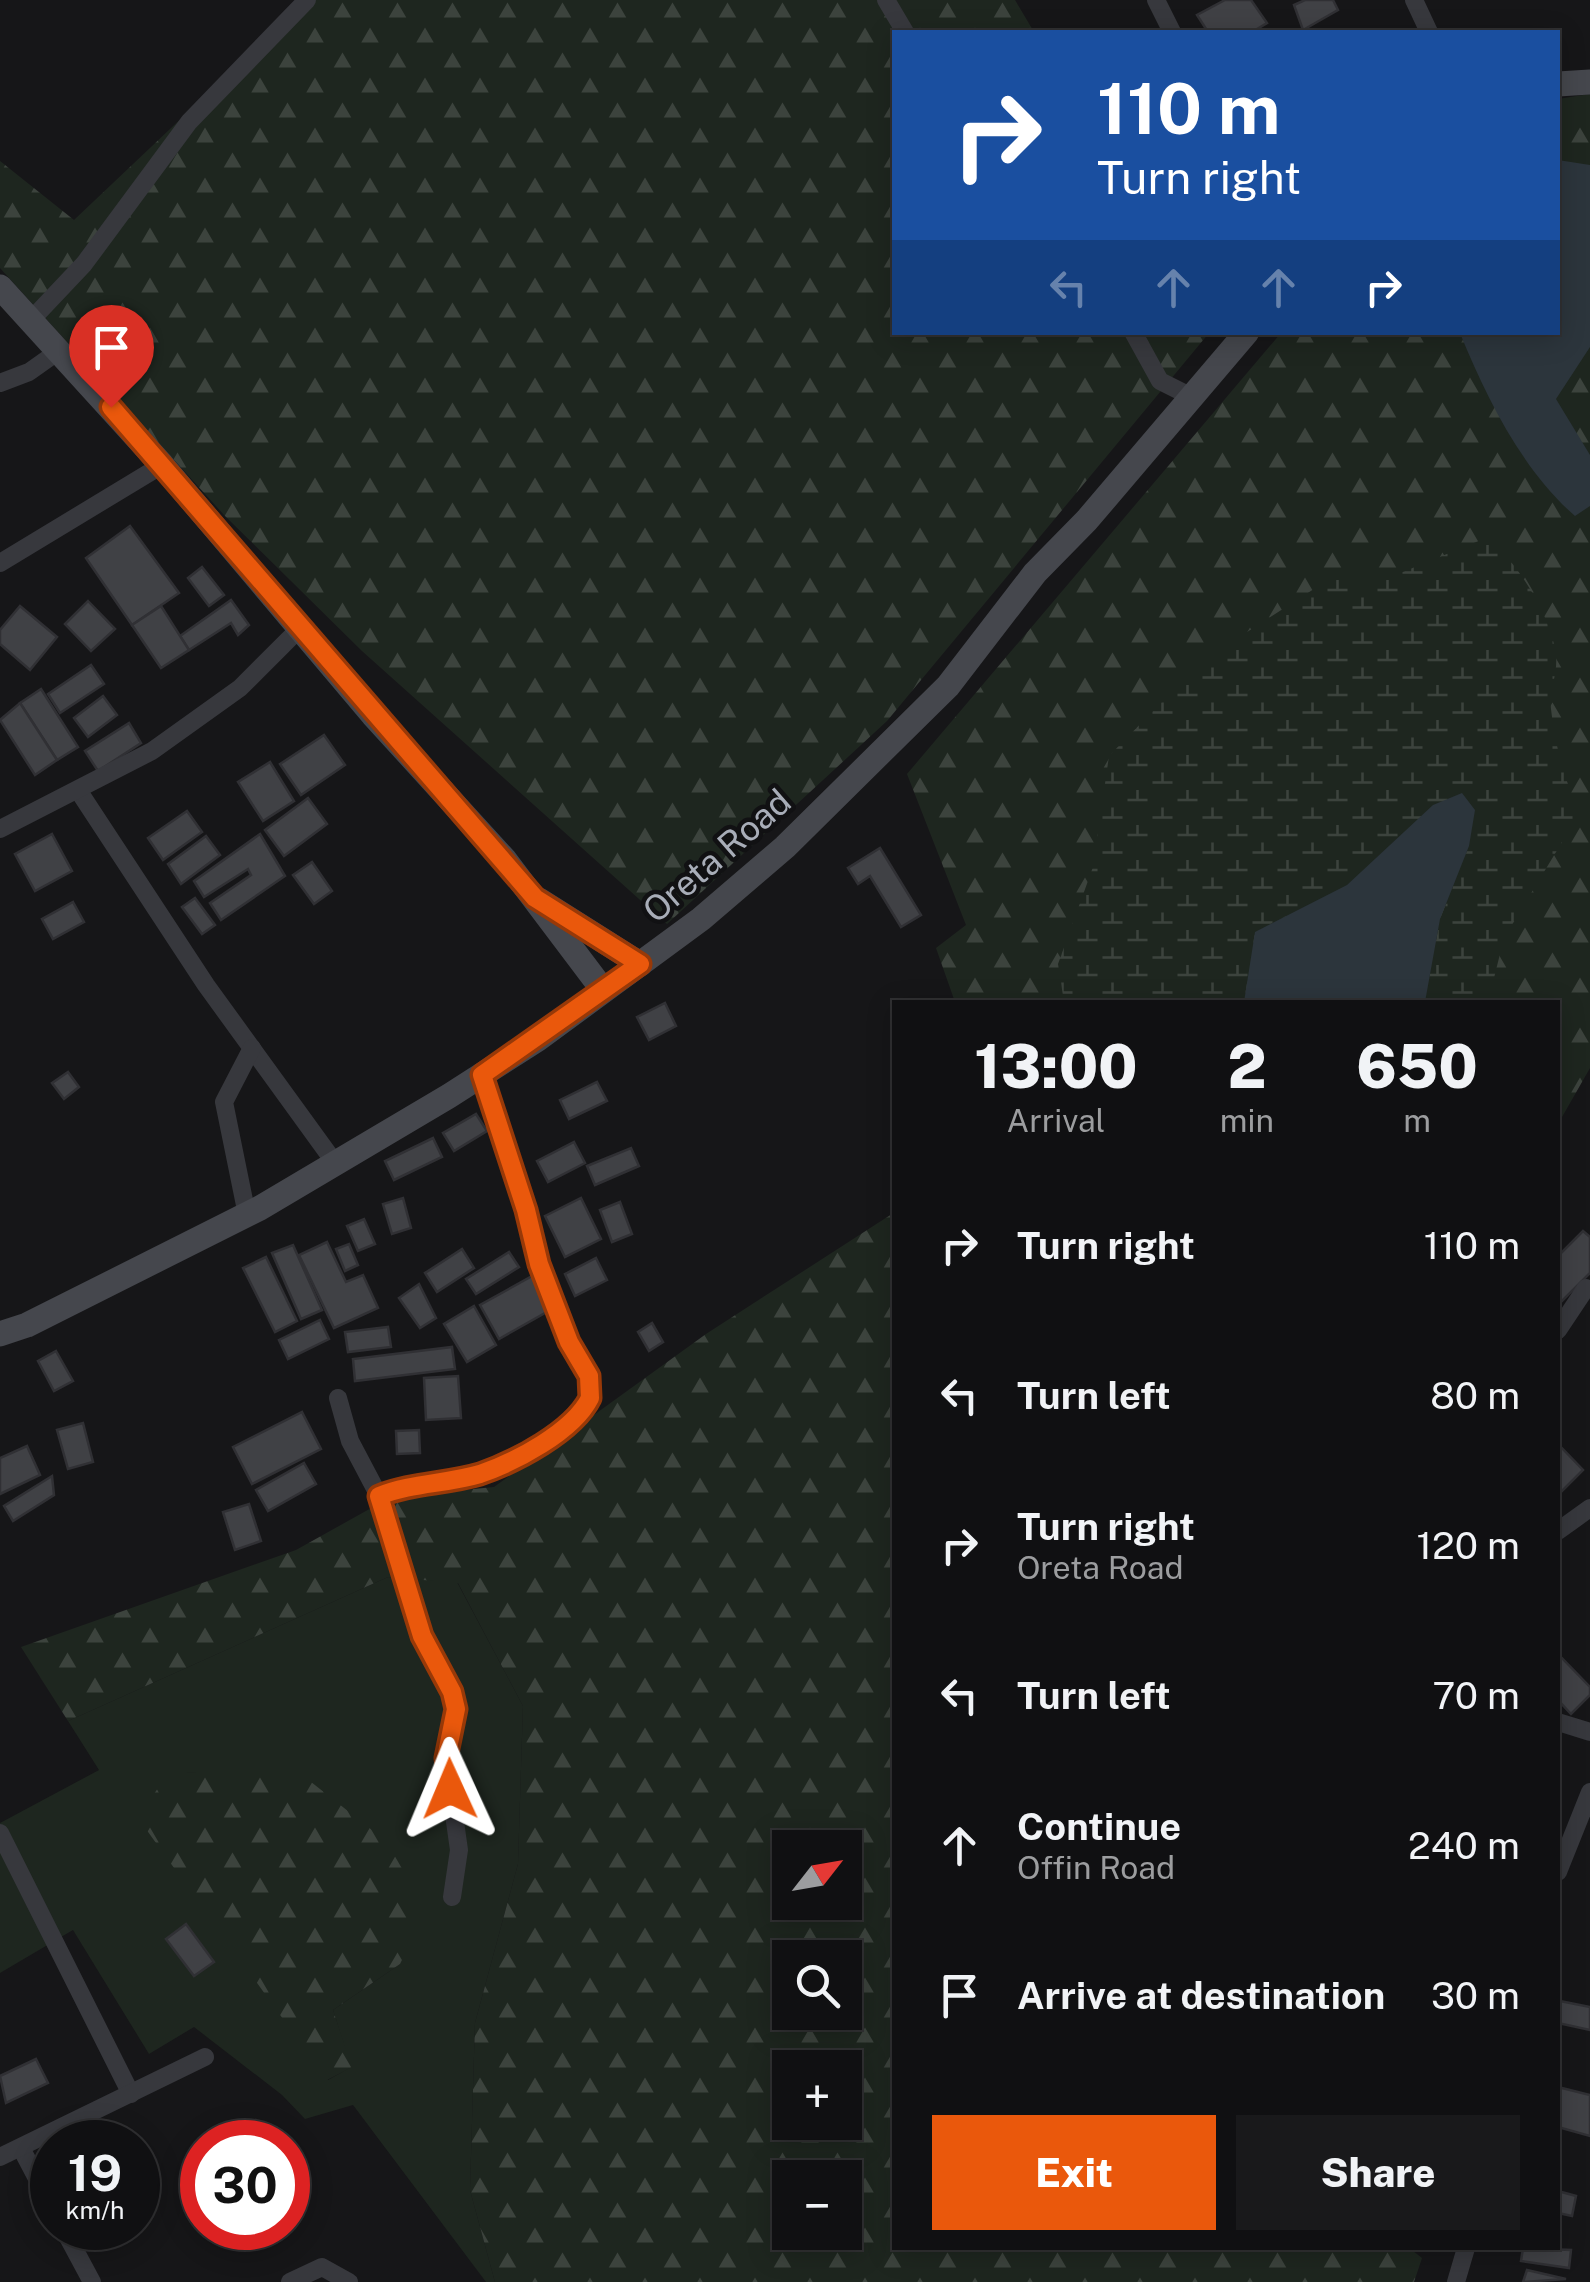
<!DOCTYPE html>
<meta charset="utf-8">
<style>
:root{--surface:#101012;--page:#19191b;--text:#f1f3f6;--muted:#9c9d9f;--line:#303032;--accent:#ea580c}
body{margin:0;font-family:"Public Sans",sans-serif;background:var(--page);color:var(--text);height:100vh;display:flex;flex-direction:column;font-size:38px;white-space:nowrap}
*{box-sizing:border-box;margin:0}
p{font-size:32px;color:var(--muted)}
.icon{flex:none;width:55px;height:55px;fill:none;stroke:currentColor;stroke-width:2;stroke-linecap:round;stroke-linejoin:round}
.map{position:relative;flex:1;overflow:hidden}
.details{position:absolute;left:892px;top:1000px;width:668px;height:1250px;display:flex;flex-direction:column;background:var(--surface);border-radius:0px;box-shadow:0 5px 25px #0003,0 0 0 2px var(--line)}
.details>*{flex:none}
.banner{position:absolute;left:892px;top:30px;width:668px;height:305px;border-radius:0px;box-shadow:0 5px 25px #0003,0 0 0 2px var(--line);background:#1a4fa0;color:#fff;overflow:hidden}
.needle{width:65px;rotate:59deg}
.controls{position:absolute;left:772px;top:1830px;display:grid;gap:20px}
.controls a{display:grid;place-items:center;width:90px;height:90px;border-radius:0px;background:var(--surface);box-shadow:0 5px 25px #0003,0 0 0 2px var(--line);font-size:50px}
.speed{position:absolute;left:30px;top:2120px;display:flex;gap:20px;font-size:50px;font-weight:700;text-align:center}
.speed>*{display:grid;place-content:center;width:130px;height:130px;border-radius:50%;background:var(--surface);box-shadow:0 5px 25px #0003,0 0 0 2px var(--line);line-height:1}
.speed small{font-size:25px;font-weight:400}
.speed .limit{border:15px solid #d22;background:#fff;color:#111}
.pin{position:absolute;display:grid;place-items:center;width:85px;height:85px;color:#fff;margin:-102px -42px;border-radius:50% 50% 50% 0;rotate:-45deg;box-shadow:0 0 10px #0007}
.pin .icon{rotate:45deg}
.me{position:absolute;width:110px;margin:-55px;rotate:359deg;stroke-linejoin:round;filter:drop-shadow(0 0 8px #0008)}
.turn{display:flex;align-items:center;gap:35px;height:210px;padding:0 40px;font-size:45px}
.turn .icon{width:130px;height:130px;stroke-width:2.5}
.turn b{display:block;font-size:70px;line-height:85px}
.lanes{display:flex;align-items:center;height:95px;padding:0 40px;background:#0003;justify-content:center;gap:50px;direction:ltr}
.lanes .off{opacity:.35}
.eta{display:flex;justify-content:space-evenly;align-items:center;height:170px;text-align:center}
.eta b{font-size:60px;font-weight:800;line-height:70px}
.cta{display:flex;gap:20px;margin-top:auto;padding:20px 40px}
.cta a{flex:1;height:115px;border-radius:0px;background:var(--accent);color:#fff;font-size:40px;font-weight:800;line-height:115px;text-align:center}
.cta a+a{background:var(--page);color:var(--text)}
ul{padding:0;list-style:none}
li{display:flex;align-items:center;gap:30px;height:150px;padding:0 40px}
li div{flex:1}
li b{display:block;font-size:38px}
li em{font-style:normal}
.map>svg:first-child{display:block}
</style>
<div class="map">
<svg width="1590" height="2282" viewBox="0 0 1590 2282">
<defs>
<pattern id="forest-firs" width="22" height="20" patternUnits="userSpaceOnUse" patternTransform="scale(2.5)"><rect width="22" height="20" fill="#1e261f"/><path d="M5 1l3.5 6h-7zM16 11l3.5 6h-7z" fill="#3c433d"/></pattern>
<pattern id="wetland-marsh" width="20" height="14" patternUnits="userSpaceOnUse" patternTransform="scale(2.5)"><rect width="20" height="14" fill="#1e261f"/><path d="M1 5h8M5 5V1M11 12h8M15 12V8" fill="none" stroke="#3c433d"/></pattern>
</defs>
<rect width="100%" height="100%" fill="#161618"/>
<path fill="#1e261f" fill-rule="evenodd" d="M388,1577L457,1582L523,1706L518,1864L475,2023L470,2190L495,2282H486L353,2105L305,2119L282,2095L194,2027L149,2054L73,1930L0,1973V1823L99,1770L68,1721ZM185,1772L241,1777L400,1964L333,2010L351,2067L328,2080Z"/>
<g fill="url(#forest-firs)" fill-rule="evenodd">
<path d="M306,0H1015L1034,32H895V332L1209,333L887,721L667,924L362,651L225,516L0,268V161L74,220Z"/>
<path d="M1590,94V1068L1558,1124V1002H955L936,948L966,925L907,774L1281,333L1558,332V99Z"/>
<path d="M895,1212V2248H1409L1422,2258L1414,2282H495L470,2190L475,2023L518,1864L523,1706L458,1583L388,1577L68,1721L21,1647L296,1550L391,1497L494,1487L706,1334ZM790,1848H845V1902H790ZM790,1958H845V2012H790ZM790,2068H845V2122H790ZM790,2178H845V2232H790Z"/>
<path d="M185,1772L306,1778L386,1841L426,1910L400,1964L333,2010L352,2067L327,2080L138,1818L160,1785Z"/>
</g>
<path fill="url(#wetland-marsh)" d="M1486,538C1516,558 1552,618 1556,655C1558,673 1549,691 1551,709C1555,747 1565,779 1579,814L1504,938L1488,1002H1425L1440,919L1469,846L1389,849L1347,885L1255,932L1244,1002H1064L1058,964L1093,867L1109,756L1202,661L1331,578L1393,576Z"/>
<g fill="#2c353c">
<path d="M1558,160L1590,165V347L1556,399L1590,455V506L1575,516C1522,470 1486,397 1460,333L1558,332Z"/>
<path d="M1462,793L1475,810L1469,846L1440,919L1425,1002H1244L1255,932L1347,885L1433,805Z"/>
</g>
<g fill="#404145" stroke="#303034" stroke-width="2.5">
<path d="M1225,0H1251L1267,23L1252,32H1208L1197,15Z"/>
<path d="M1305,0H1333L1338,10L1303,30L1294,5Z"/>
<path d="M130,526L179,593L132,625L86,558Z"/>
<path d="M202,567L224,595L209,606L188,578Z"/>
<path d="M231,600L249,625L238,635L231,623L189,650L180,636Z"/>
<path d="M88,601L115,629L91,651L65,624Z"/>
<path d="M20,606L57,637L30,670L0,644V630Z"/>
<path d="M161,606L189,650L161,668L132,625Z"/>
<path d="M91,665L104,684L60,713L48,694Z"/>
<path d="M41,689L78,747L57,760L20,703Z"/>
<path d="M103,696L117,715L88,737L74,718Z"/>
<path d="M20,703L57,760L35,775L0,720Z"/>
<path d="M129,723L141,743L98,771L85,751Z"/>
<path d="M324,735L345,765L301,795L280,764Z"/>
<path d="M270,762L294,801L263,821L238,782Z"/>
<path d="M308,798L327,824L284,856L265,830Z"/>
<path d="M187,811L202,832L163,860L148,838Z"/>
<path d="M52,834L72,871L35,891L15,854Z"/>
<path d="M260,834L285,876L221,920L210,903L251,875L248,869L204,897L194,881Z"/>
<path d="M206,836L220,855L181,884L168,864Z"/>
<path d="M880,848L921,915L901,927L870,876L858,884L848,868Z"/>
<path d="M312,862L332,891L314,904L293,875Z"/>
<path d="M195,898L215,925L202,934L182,907Z"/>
<path d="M73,902L84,922L53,939L42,919Z"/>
<path d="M665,1003L676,1026L649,1040L637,1017Z"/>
<path d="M68,1072L79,1087L64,1099L52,1083Z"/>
<path d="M597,1082L607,1101L569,1119L560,1100Z"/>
<path d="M476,1114L487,1131L454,1151L443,1133Z"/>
<path d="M433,1138L442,1157L394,1180L385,1161Z"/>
<path d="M574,1142L585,1163L548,1182L537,1161Z"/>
<path d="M631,1148L639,1166L595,1185L587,1166Z"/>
<path d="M403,1198L411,1228L392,1234L383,1204Z"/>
<path d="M581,1198L601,1239L565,1257L545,1216Z"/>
<path d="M620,1202L632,1234L612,1242L600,1210Z"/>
<path d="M364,1219L375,1244L358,1251L347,1226Z"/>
<path d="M1583,1231L1590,1237V1273L1558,1305V1256Z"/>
<path d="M327,1242L346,1282L363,1275L378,1308L334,1328L299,1255Z"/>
<path d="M349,1244L358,1265L345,1271L336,1249Z"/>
<path d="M293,1245L322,1310L301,1319L272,1253Z"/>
<path d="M462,1249L474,1268L437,1292L425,1273Z"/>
<path d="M509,1252L519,1267L476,1294L466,1279Z"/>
<path d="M266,1257L297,1321L275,1332L243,1268Z"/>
<path d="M596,1258L607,1280L575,1296L565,1274Z"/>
<path d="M534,1275L552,1309L499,1339L480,1305Z"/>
<path d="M419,1284L436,1318L420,1328L399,1298Z"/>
<path d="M474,1306L496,1345L467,1362L444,1324Z"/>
<path d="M320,1320L329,1339L288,1359L279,1340Z"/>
<path d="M652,1323L663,1342L649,1351L638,1332Z"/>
<path d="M388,1327L391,1347L348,1352L345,1332Z"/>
<path d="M452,1347L455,1369L355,1381L353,1359Z"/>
<path d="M56,1351L73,1381L54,1391L38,1361Z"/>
<path d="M458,1376L461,1418L426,1420L424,1378Z"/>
<path d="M302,1412L321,1449L252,1484L233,1447Z"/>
<path d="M83,1423L93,1462L68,1469L57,1430Z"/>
<path d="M419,1430L420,1453L397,1454L396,1431Z"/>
<path d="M1558,1444L1583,1470L1558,1495Z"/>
<path d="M27,1446L40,1475L0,1494V1458Z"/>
<path d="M304,1463L316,1484L268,1511L256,1490Z"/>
<path d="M52,1476L54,1495L13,1521L4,1506Z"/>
<path d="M249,1504L261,1541L235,1550L223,1512Z"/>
<path d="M1558,1654L1590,1687V1695L1571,1714L1558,1700Z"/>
<path d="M186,1924L214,1962L194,1976L166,1939Z"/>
<path d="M1560,2001L1590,2007V2030L1558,2023Z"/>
<path d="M36,2059L48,2083L6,2103L0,2076Z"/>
<path d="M1558,2087L1590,2095V2136L1558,2127Z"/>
<path d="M1558,2191L1576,2196L1572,2216L1558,2213Z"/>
<path d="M1523,2248L1571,2250L1569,2268L1521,2261Z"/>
<path d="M1527,2270L1566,2279L1523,2282Z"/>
</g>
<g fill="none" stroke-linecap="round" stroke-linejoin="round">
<g stroke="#37383d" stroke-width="18">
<path d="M886,0L905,32"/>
<path d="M1156,0L1172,32"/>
<path d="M1414,0L1429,32"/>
<path d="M32,319L84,264L189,122L307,0"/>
<path d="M1133,332L1160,381L1192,397"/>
<path d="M0,383L29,372L60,350"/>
<path d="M0,563L162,465"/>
<path d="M78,790L206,985L335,1163"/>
<path d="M0,829L152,751L240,688L301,627"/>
<path d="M247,1215L224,1102L252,1048"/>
<path d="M1558,1330L1586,1288"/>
<path d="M338,1398L350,1441L379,1496L422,1636L452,1692L455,1709L446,1758L459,1850L452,1897"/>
<path d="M379,1496C410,1483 443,1482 476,1474C510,1466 566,1436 586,1407C603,1383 573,1353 565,1330C533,1246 508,1160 482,1075"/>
<path d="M1558,1531L1590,1508"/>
<path d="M1558,1722L1590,1732"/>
<path d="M0,1833L131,2094"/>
<path d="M1558,1872L1590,1792"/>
<path d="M21,2148L52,2207"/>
<path d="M0,2157L205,2057"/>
<path d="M63,2228L92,2282"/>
<path d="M290,2282L322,2267L349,2282"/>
<path d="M1456,2282L1466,2248"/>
</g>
<g stroke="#45474d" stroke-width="25">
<path d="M1558,84L1590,82"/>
<path d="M0,287L162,465L373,715L505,860L603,990"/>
<path d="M539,900L640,964"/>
<path d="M0,1334L27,1325L260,1208L449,1096L538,1039L701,919L785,847L948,686L1035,573L1087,520L1247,332"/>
</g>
</g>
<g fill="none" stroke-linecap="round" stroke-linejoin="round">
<defs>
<path id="route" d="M111,407L535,898L640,964L482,1075L526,1210L539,1264L569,1342L589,1376L590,1398C573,1432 515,1462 480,1474C446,1484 411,1483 379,1496L422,1636L452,1692L456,1709L446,1758L450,1789"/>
</defs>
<use href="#route" stroke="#983908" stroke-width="25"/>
<use href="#route" stroke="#ea580c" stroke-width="18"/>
</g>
<g text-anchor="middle" stroke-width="9" stroke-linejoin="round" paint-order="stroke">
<g font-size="35" fill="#a8adb8" stroke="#111113">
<text transform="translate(717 856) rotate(-41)" y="12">Oreta Road</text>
</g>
</g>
</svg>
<div class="controls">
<a><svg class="needle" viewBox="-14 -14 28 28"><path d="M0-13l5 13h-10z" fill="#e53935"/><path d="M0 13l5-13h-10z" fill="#9c9d9f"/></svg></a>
<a><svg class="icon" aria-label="search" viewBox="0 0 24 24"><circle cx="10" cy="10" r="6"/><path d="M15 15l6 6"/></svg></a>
<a>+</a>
<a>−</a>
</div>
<div class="speed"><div>19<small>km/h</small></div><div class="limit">30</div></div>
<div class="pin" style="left:111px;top:407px;background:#d93025"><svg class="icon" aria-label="arrive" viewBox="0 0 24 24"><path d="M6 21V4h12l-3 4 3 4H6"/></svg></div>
<svg class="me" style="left:450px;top:1789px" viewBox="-20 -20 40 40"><path d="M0-17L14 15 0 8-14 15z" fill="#ea580c" stroke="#fff" stroke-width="4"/></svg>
<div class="banner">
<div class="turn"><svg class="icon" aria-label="right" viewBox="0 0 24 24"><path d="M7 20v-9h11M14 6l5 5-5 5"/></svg><div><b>110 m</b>Turn right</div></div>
<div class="lanes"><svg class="icon off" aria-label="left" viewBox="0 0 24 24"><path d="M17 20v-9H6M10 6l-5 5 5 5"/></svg><svg class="icon off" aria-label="ahead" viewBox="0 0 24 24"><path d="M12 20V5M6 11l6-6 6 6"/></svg><svg class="icon off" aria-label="ahead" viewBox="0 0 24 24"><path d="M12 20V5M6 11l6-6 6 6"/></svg><svg class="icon" aria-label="right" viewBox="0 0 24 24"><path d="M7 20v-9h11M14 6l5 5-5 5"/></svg></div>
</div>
<section class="details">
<div class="eta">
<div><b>13:00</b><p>Arrival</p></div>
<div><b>2</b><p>min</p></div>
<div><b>650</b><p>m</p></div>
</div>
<ul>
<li><svg class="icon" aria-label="right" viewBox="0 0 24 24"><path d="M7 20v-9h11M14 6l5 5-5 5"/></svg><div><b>Turn right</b></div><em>110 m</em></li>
<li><svg class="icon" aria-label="left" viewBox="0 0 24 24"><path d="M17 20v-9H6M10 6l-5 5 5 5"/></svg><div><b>Turn left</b></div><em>80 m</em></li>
<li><svg class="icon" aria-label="right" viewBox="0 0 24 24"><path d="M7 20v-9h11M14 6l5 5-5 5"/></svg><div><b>Turn right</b><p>Oreta Road</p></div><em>120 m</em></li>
<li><svg class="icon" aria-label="left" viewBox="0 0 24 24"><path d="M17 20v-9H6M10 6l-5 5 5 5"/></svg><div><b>Turn left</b></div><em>70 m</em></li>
<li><svg class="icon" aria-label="ahead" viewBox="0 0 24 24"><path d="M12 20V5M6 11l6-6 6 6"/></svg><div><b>Continue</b><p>Offin Road</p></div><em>240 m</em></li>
<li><svg class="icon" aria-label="arrive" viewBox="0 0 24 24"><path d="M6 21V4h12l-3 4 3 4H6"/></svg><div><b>Arrive at destination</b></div><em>30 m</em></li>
</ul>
<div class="cta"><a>Exit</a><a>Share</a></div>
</section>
</div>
